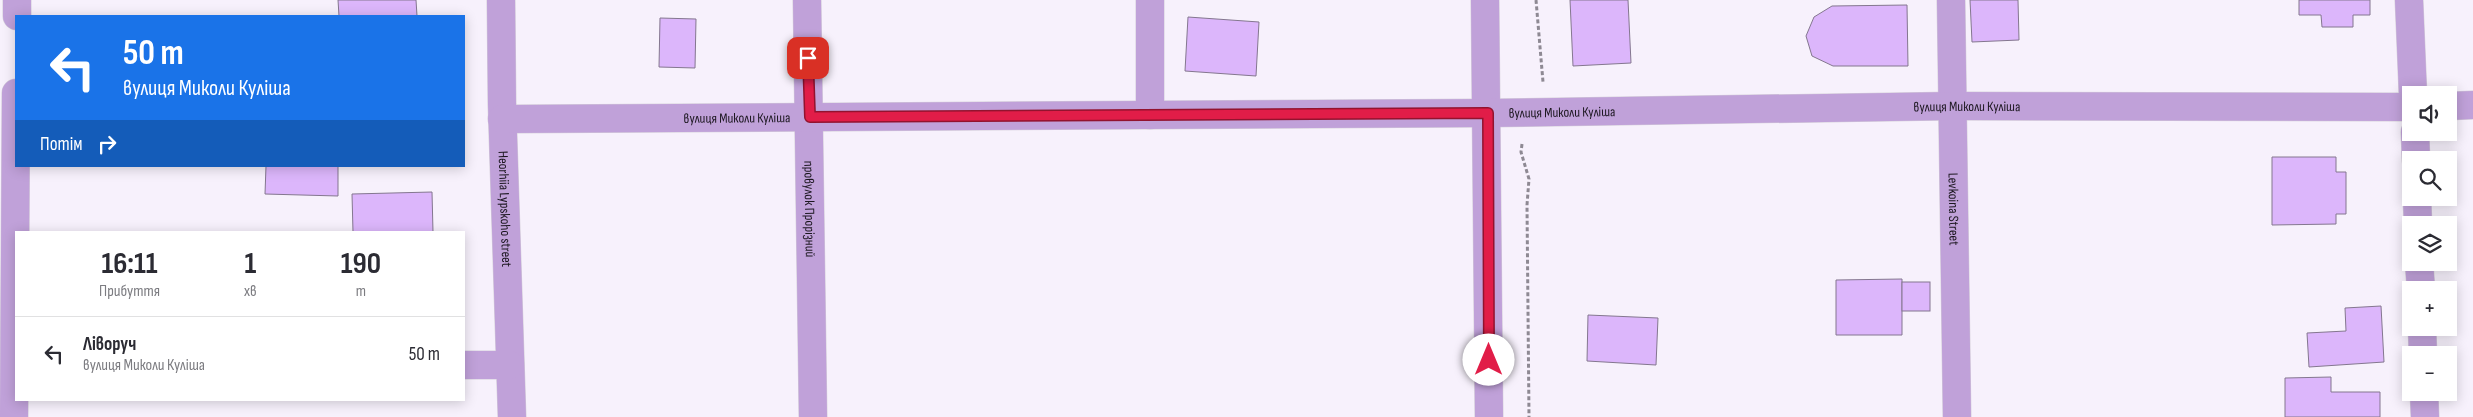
<!DOCTYPE html>
<html lang="uk">
<meta charset="utf-8">
<style>
:root{--surface:#fff;--page:#f7f7f7;--text:#2b2b33;--muted:#7c7c81;--line:#e1e1e2}
body{margin:0;font-family:"Sofia Sans Condensed",sans-serif;background:var(--page);color:var(--text);height:100vh;display:flex;flex-direction:column;font-size:19px;white-space:nowrap}
*{box-sizing:border-box;margin:0}
p{font-size:16px;color:var(--muted)}
.icon{flex:none;width:28px;height:28px;fill:none;stroke:currentColor;stroke-width:2;stroke-linecap:round;stroke-linejoin:round}
.map{position:relative;flex:1;overflow:hidden}
.side{position:absolute;left:15px;top:231px;width:450px;height:170px;display:flex;flex-direction:column;background:var(--surface);border-radius:0px;box-shadow:0 2px 12px #0003}
.side>*{flex:none}
.banner{position:absolute;left:15px;top:15px;width:450px;height:152px;border-radius:0px;box-shadow:0 2px 12px #0003;background:#1a73e8;color:#fff;overflow:hidden}
.fabs{position:absolute;left:2402px;top:86px;display:grid;gap:10px}
.fabs a{display:grid;place-items:center;width:55px;height:55px;border-radius:0px;background:var(--surface);box-shadow:0 2px 12px #0003;font-size:25px}
.pin{position:absolute;display:grid;place-items:center;width:42px;height:42px;color:#fff;margin:-21px;border-radius:10px;box-shadow:0 2px 8px #0006}
.me{position:absolute;width:55px;margin:-28px;rotate:0deg;stroke-linejoin:round;filter:drop-shadow(0 0 4px #0008)}
.turn{display:flex;align-items:center;gap:18px;height:105px;padding:0 25px;font-size:22px}
.turn .icon{width:65px;height:65px;stroke-width:2.5}
.turn b{display:block;font-size:35px;line-height:42px}
.then{display:flex;align-items:center;height:48px;padding:0 25px;background:#0003;gap:10px;font-size:19px}
.eta{display:flex;justify-content:space-evenly;align-items:center;height:85px;text-align:center}
.eta b{font-size:30px;font-weight:700;line-height:35px}
ul{padding:0;list-style:none}
li{display:flex;align-items:center;gap:15px;height:75px;padding:0 25px;border-top:1px solid var(--line)}
li div{flex:1}
li b{display:block;font-size:19px}
li em{font-style:normal}
.map>svg:first-child{display:block}
</style>
<div class="map">
<svg width="2473" height="417" viewBox="0 0 2473 417">
<rect width="100%" height="100%" fill="#f7f1fc"/>
<g fill="#dcb6fb" stroke="#84778f">
<path d="M338,0H416L417,16H339Z"/>
<path d="M1570,0H1628L1631,63L1573,66Z"/>
<path d="M1970,0H2018L2019,40L1972,42Z"/>
<path d="M2299,0H2370V15H2353V27H2322L2321,15H2299Z"/>
<path d="M1907,5L1908,66H1833L1812,56L1806,36L1814,17L1832,6Z"/>
<path d="M1188,17L1259,22L1256,76L1185,71Z"/>
<path d="M660,18L696,19L695,68L659,67Z"/>
<path d="M2272,157H2336V172H2346V214H2336V224L2272,225Z"/>
<path d="M266,166H338V196L265,194Z"/>
<path d="M432,192L433,232H353L352,194Z"/>
<path d="M1902,279V335H1836V280Z"/>
<rect x="1902" y="282" width="28" height="29"/>
<path d="M2381,306L2384,362L2309,367L2307,333L2346,331L2345,308Z"/>
<path d="M1588,315L1658,318L1656,365L1587,361Z"/>
<path d="M2331,377V392H2380V417H2285V378Z"/>
</g>
<g fill="none" stroke-linecap="round" stroke-linejoin="round">
<defs>
<g id="minor">
<path id="s1" d="M501,0L502,104L512,417"/>
<path id="s2" d="M807,0L813,417"/>
<path d="M1485,0L1489,417"/>
<path id="s3" d="M1951,0L1957,417"/>
<path d="M2409,0L2413,95"/>
<path d="M17,16V0"/>
<path d="M2449,106L2473,105"/>
<path d="M1150,115V0"/>
<path id="s4" d="M502,119L1488,113L1953,106L2411,107"/>
<path d="M2415,132L2416,160"/>
<path d="M2417,198L2418,225"/>
<path d="M2419,262L2421,290"/>
<path d="M2422,328L2423,355"/>
<path d="M464,365H510"/>
<path d="M2424,392L2425,417"/>
<path d="M14,417L16,93"/>
</g>
</defs>
<use href="#minor" stroke="#d4ced9" stroke-width="29"/>
<g stroke="#8e8993" stroke-width="3" stroke-dasharray="4 2.5" stroke-linecap="butt">
<path d="M1536,0L1543,82"/>
<path d="M1522,144L1521,152L1529,179L1527,205L1529,417"/>
</g>
<use href="#minor" stroke="#c0a1d9" stroke-width="28"/>
</g>
<g fill="none" stroke-linecap="round" stroke-linejoin="round">
<defs>
<path id="route" d="M808,58L810,117L1488,113L1489,360"/>
</defs>
<use href="#route" stroke="#92132f" stroke-width="12"/>
<use href="#route" stroke="#e11d48" stroke-width="9"/>
</g>
<g text-anchor="middle" stroke-width="4" stroke-linejoin="round" paint-order="stroke">
<g font-size="14" fill="#1c1720" stroke="#fff">
<text dy="5" stroke="none"><textPath href="#s4" startOffset="1465">вулиця Миколи Куліша</textPath></text>
<text dy="5" stroke="none"><textPath href="#s4" startOffset="1060">вулиця Миколи Куліша</textPath></text>
<text dy="5" stroke="none"><textPath href="#s4" startOffset="235">вулиця Миколи Куліша</textPath></text>
<text dy="5" stroke="none"><textPath href="#s2" startOffset="209">провулок Прорізний</textPath></text>
<text dy="5" stroke="none"><textPath href="#s3" startOffset="209">Levkoina Street</textPath></text>
<text dy="5" stroke="none"><textPath href="#s1" startOffset="209">Heorhiia Lypskoho street</textPath></text>
</g>
</g>
</svg>
<div class="fabs">
<a><svg class="icon" aria-label="sound" viewBox="0 0 24 24"><path d="M4 9h4l5-4v14l-5-4H4zM17 9q2 3 0 6"/></svg></a>
<a><svg class="icon" aria-label="search" viewBox="0 0 24 24"><circle cx="10" cy="10" r="6"/><path d="M15 15l6 6"/></svg></a>
<a><svg class="icon" aria-label="layers" viewBox="0 0 24 24"><path d="M12 4l9 5-9 5-9-5zM3 14l9 5 9-5"/></svg></a>
<a>+</a>
<a>−</a>
</div>
<div class="pin" style="left:808px;top:58px;background:#d93025"><svg class="icon" aria-label="arrive" viewBox="0 0 24 24"><path d="M6 21V4h12l-3 4 3 4H6"/></svg></div>
<svg class="me" style="left:1489px;top:360px" viewBox="-20 -20 40 40"><circle r="19" fill="#fff"/><path d="M0-13L10 11 0 6-10 11z" fill="#e11d48"/></svg>
<div class="banner">
<div class="turn"><svg class="icon" aria-label="left" viewBox="0 0 24 24"><path d="M17 20v-9H6M10 6l-5 5 5 5"/></svg><div><b>50 m</b>вулиця Миколи Куліша</div></div>
<div class="then">Потім<svg class="icon" aria-label="right" viewBox="0 0 24 24"><path d="M7 20v-9h11M14 6l5 5-5 5"/></svg></div>
</div>
<section class="side">
<div class="eta">
<div><b>16:11</b><p>Прибуття</p></div>
<div><b>1</b><p>хв</p></div>
<div><b>190</b><p>m</p></div>
</div>
<ul>
<li><svg class="icon" aria-label="left" viewBox="0 0 24 24"><path d="M17 20v-9H6M10 6l-5 5 5 5"/></svg><div><b>Ліворуч</b><p>вулиця Миколи Куліша</p></div><em>50 m</em></li>
</ul>
</section>
</div>
